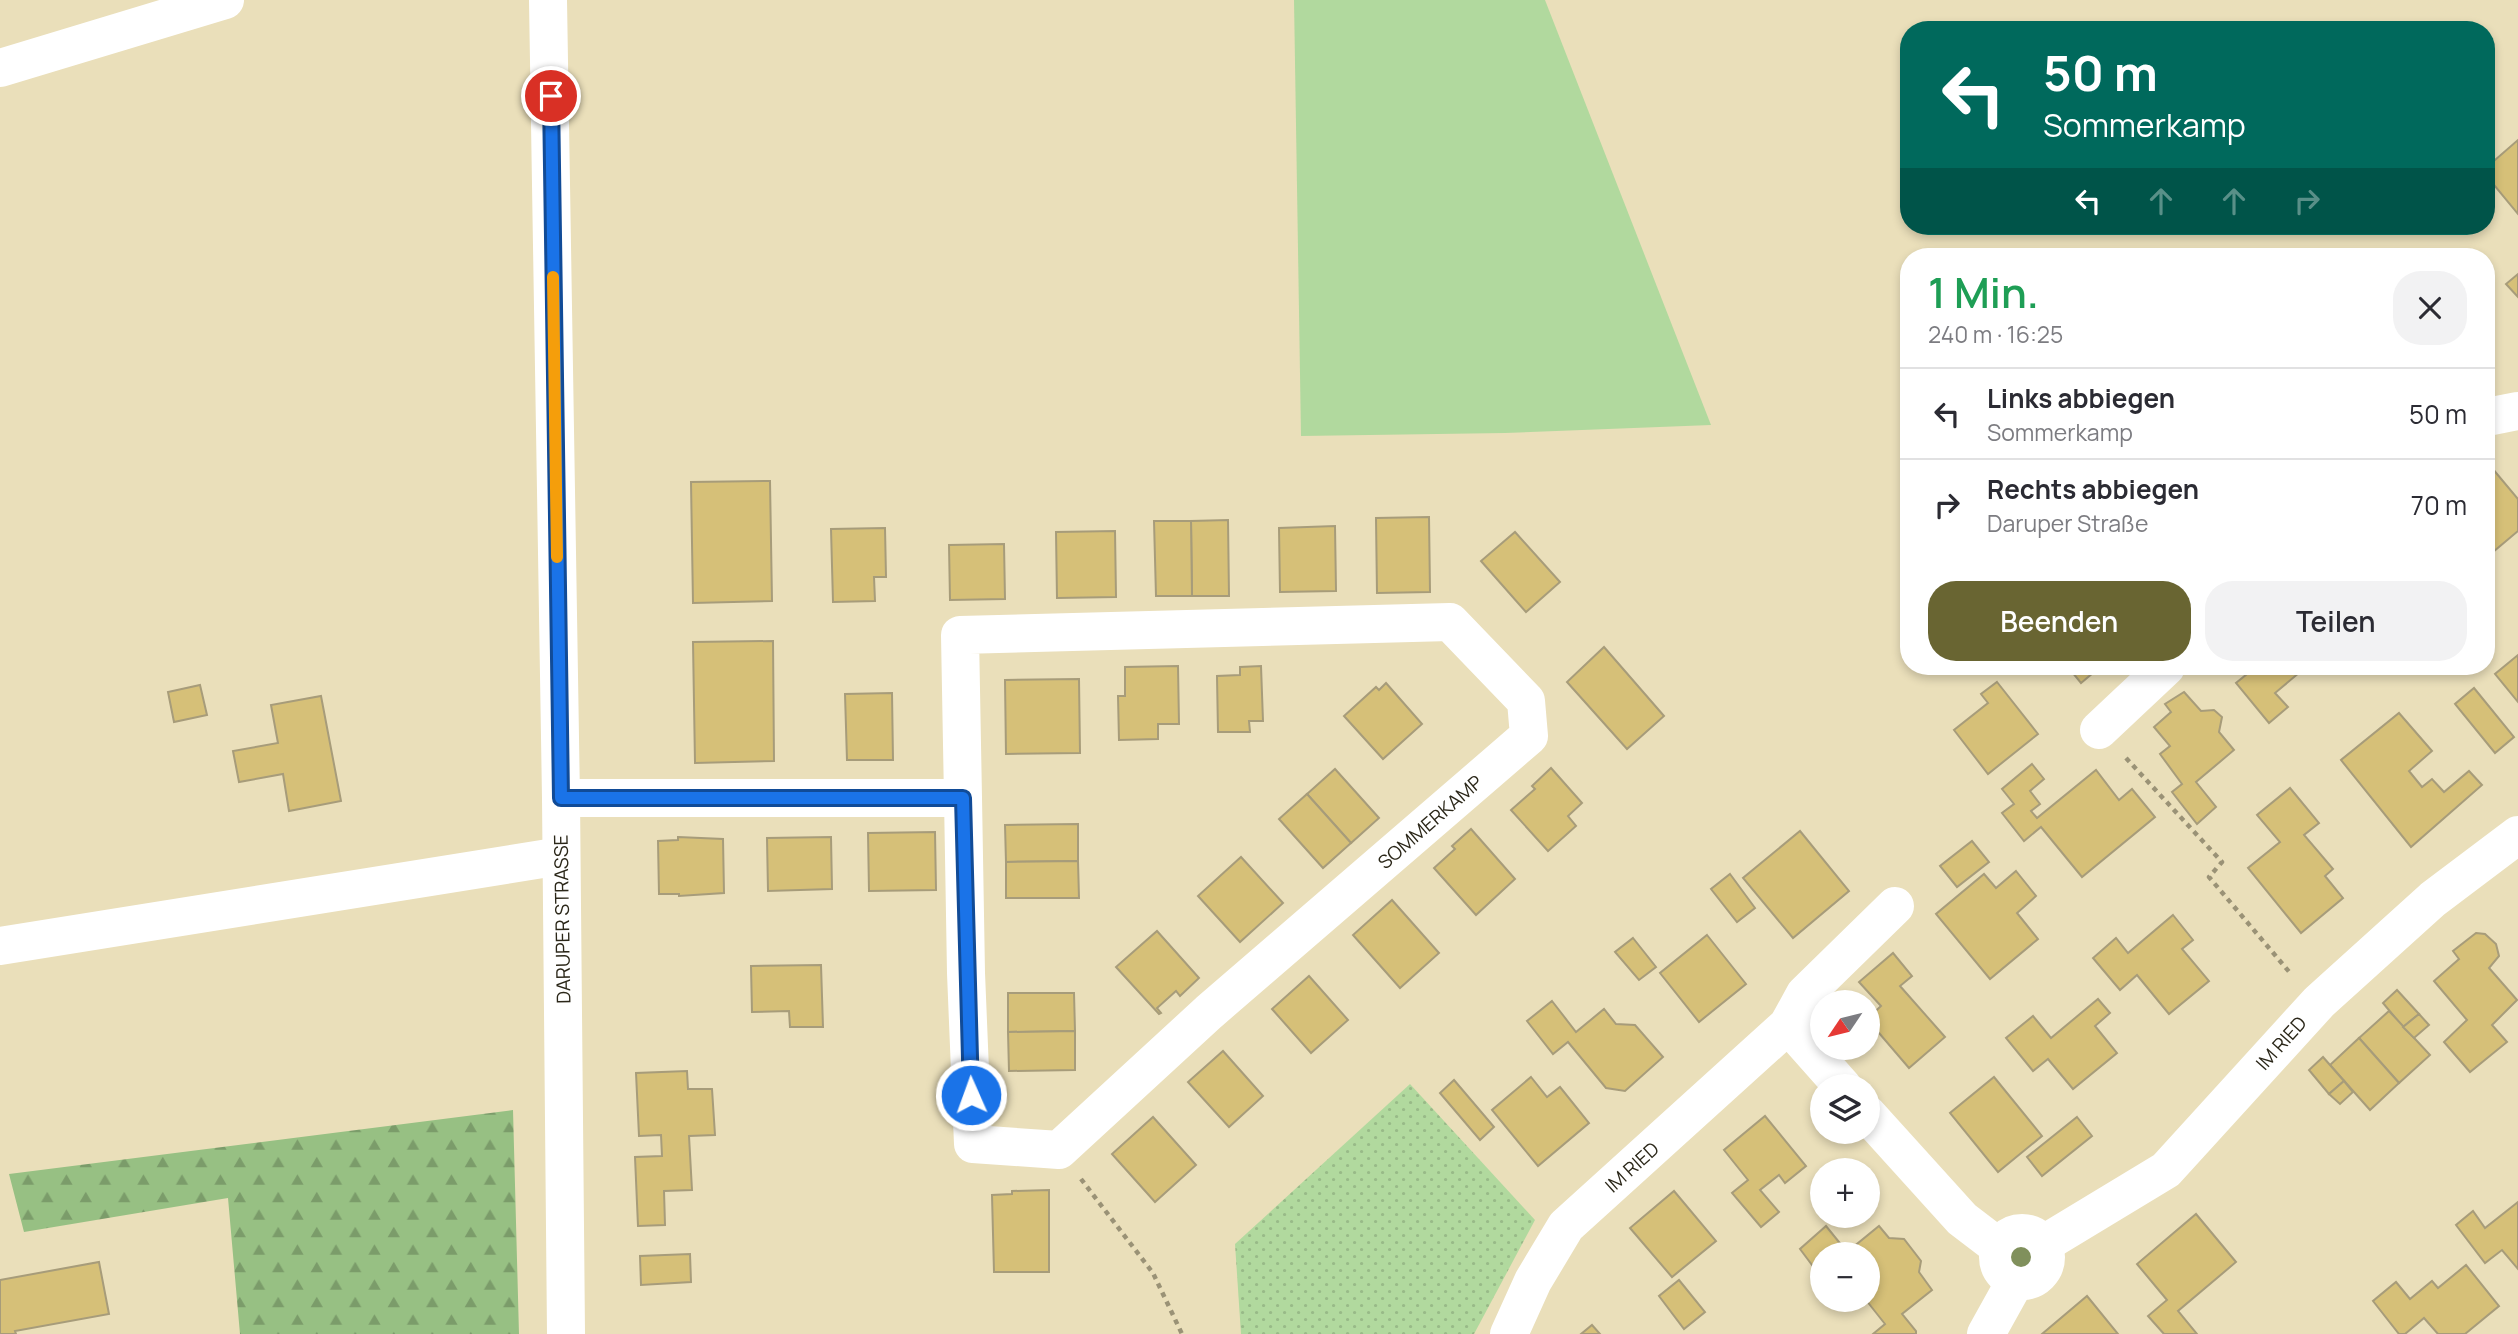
<!DOCTYPE html>
<html lang="de">
<meta charset="utf-8">
<style>
:root{--surface:#fff;--page:#f2f2f3;--text:#2b2b33;--muted:#7c7c81;--line:#e1e1e2;--accent:#696532}
body{margin:0;font-family:Manrope,sans-serif;background:var(--page);color:var(--text);height:100vh;display:flex;flex-direction:column;font-size:26px;white-space:nowrap}
*{box-sizing:border-box;margin:0}
p{font-size:23px;color:var(--muted)}
.icon{flex:none;width:38px;height:38px;fill:none;stroke:currentColor;stroke-width:2;stroke-linecap:round;stroke-linejoin:round}
.map{position:relative;flex:1;overflow:hidden}
.side{position:absolute;left:1900px;top:248px;width:595px;height:427px;display:flex;flex-direction:column;background:var(--surface);border-radius:28px;box-shadow:0 4px 10px #0003}
.side>*{flex:none}
.banner{position:absolute;left:1900px;top:21px;width:595px;height:214px;border-radius:28px;box-shadow:0 4px 10px #0003;background:#00695c;color:#fff;overflow:hidden}
.needle{width:46px;rotate:235deg}
.controls{position:absolute;left:1810px;top:990px;display:grid;gap:14px}
.controls a{display:grid;place-items:center;width:70px;height:70px;border-radius:50%;background:var(--surface);box-shadow:0 4px 10px #0003;font-size:35px}
.pin{position:absolute;display:grid;place-items:center;width:60px;height:60px;color:#fff;margin:-30px;border:4px solid #fff;border-radius:50%;box-shadow:0 2px 7px #0007}
.me{position:absolute;width:77px;margin:-38px;rotate:358deg;stroke-linejoin:round;filter:drop-shadow(0 0 5px #0008)}
.turn{display:flex;align-items:center;gap:24px;height:147px;padding:0 28px;font-size:32px}
.turn .icon{width:91px;height:91px;stroke-width:2.5}
.turn b{display:block;font-size:49px;line-height:60px}
.lanes{display:flex;align-items:center;height:66px;padding:0 28px;background:#0003;justify-content:center;gap:35px;direction:ltr}
.lanes .off{opacity:.35}
.round{display:grid;place-items:center;flex:none;width:74px;height:74px;border-radius:28px;background:var(--page)}
.head{display:flex;align-items:center;justify-content:space-between;height:119px;padding:0 28px}
h1{font-size:42px;font-weight:600;line-height:52px;color:#1e9e55}
.button{display:flex;gap:14px;margin-top:auto;padding:14px 28px}
.button a{flex:1;height:80px;border-radius:28px;background:var(--accent);color:#fff;font-size:28px;font-weight:600;line-height:80px;text-align:center}
.button a+a{background:var(--page);color:var(--text)}
ul{padding:0;list-style:none}
li{display:flex;align-items:center;gap:21px;height:91px;padding:0 28px;border-top:2px solid var(--line)}
li div{flex:1}
li b{display:block;font-size:26px}
li em{font-style:normal}
.map>svg:first-child{display:block}
</style>
<div class="map">
<svg width="2518" height="1334" viewBox="0 0 2518 1334">
<defs>
<pattern id="forest-firs" width="22" height="20" patternUnits="userSpaceOnUse" patternTransform="scale(1.75)"><rect width="22" height="20" fill="#97c083"/><path d="M5 1l3.5 6h-7zM16 11l3.5 6h-7z" fill="#7b9c6a"/></pattern>
<pattern id="park-dots" width="8" height="8" patternUnits="userSpaceOnUse" patternTransform="scale(1.75)"><rect width="8" height="8" fill="#b1d99e"/><path d="M2 2h.1M6 6h.1" fill="none" stroke="#98ba88" stroke-width="1.8" stroke-linecap="round"/></pattern>
</defs>
<rect width="100%" height="100%" fill="#eadfba"/>
<path fill="#b1d99e" d="M1294,0H1545L1711,425L1505,433L1301,436Z"/>
<path fill="url(#forest-firs)" d="M513,1110L519,1334H240L228,1198L24,1232L9,1174Z"/>
<path fill="url(#park-dots)" d="M1410,1084L1535,1220L1474,1334H1241L1235,1244Z"/>
<g fill="#d6c078" stroke="#a79c7a" stroke-width="2">
<path d="M2518,140V214L2490,180L2487,183V167Z"/>
<path d="M2518,274V297L2506,284Z"/>
<path d="M2487,462L2518,499V531L2487,557Z"/>
<path d="M770,481L772,601L693,603L691,482Z"/>
<path d="M1429,517L1430,592L1377,593L1376,518Z"/>
<path d="M1228,520L1229,596H1192L1191,521Z"/>
<path d="M1154,521H1191L1192,596H1156Z"/>
<path d="M1335,526L1336,591L1280,592L1279,528Z"/>
<path d="M885,528L886,577H874L875,601L833,602L831,529Z"/>
<path d="M1115,531L1116,597L1057,598L1056,532Z"/>
<path d="M1515,532L1560,582L1526,612L1481,561Z"/>
<path d="M1004,544L1005,599L950,600L949,545Z"/>
<path d="M773,641L774,761L695,763L693,642Z"/>
<path d="M1604,647L1664,716L1627,749L1567,682Z"/>
<path d="M2518,655V702L2495,674Z"/>
<path d="M1178,666L1179,724H1158V739L1119,740L1118,696H1125V667Z"/>
<path d="M1261,666L1263,721H1249L1250,732H1218L1217,676L1240,675V667Z"/>
<path d="M2068,667H2100L2081,683Z"/>
<path d="M2250,667H2306L2275,693L2288,707L2269,723L2236,683L2252,670Z"/>
<path d="M1079,679L1080,753L1006,754L1005,680Z"/>
<path d="M1997,682L2038,734L1988,774L1954,730L1988,703L1981,694Z"/>
<path d="M1386,683L1422,724L1383,759L1344,716L1376,687L1379,690Z"/>
<path d="M200,685L207,715L174,722L168,692Z"/>
<path d="M2474,688L2514,737L2495,753L2455,704Z"/>
<path d="M2184,692L2201,711L2214,710L2222,717L2219,732L2234,750L2196,782L2216,807L2197,824L2172,792L2182,784L2160,754L2170,746L2154,727L2171,712L2165,704Z"/>
<path d="M892,693L893,760H847L845,694Z"/>
<path d="M321,696L341,801L289,811L283,774L239,782L233,751L278,743L271,705Z"/>
<path d="M2399,713L2432,751L2409,771L2422,787L2432,779L2444,792L2469,771L2482,785L2411,847L2341,760Z"/>
<path d="M2032,764L2044,779L2030,791L2040,804L2031,811L2037,818L2096,770L2119,800L2132,789L2155,817L2082,877L2041,827L2024,841L2002,813L2014,804L2002,789Z"/>
<path d="M1551,768L1582,803L1568,816L1576,826L1548,851L1511,810L1535,789L1532,786Z"/>
<path d="M1335,769L1379,818L1351,843L1307,794Z"/>
<path d="M2290,788L2319,823L2304,835L2333,869L2325,876L2343,898L2301,933L2248,868L2280,842L2257,815Z"/>
<path d="M1307,794L1351,843L1323,868L1279,819Z"/>
<path d="M1078,824V861L1006,862L1005,825Z"/>
<path d="M1471,829L1515,879L1476,915L1434,868L1455,849L1452,846Z"/>
<path d="M1800,831L1849,891L1793,938L1743,878Z"/>
<path d="M935,832L936,890L869,891L868,833Z"/>
<path d="M678,837L723,839L724,893L679,896V894H659L658,841L678,840Z"/>
<path d="M831,837L832,889L768,891L767,838Z"/>
<path d="M1972,841L1989,862L1957,887L1940,866Z"/>
<path d="M1241,857L1283,903L1240,942L1198,896Z"/>
<path d="M1078,861L1079,898H1006V862Z"/>
<path d="M2016,871L2036,896L2017,913L2038,939L1990,979L1936,914L1984,874L1996,888Z"/>
<path d="M1730,874L1755,908L1737,922L1711,889Z"/>
<path d="M1392,900L1439,953L1400,988L1353,935Z"/>
<path d="M2173,915L2193,940L2182,949L2209,981L2169,1014L2137,975L2120,990L2093,958L2116,938L2128,953Z"/>
<path d="M1157,931L1199,978L1180,996L1176,991L1157,1008L1161,1013L1159,1014L1116,967Z"/>
<path d="M2476,933L2485,934L2496,944L2499,956L2489,968L2517,1000L2492,1025L2507,1042L2470,1072L2444,1042L2467,1020L2434,981L2459,959L2453,951Z"/>
<path d="M1707,935L1746,984L1699,1022L1660,973Z"/>
<path d="M1633,938L1656,967L1639,980L1615,952Z"/>
<path d="M1893,953L1912,976L1900,986L1945,1037L1909,1068L1867,1019L1881,1006L1859,982Z"/>
<path d="M821,965L823,1027H790L789,1011L752,1012L751,966Z"/>
<path d="M1309,976L1348,1020L1311,1053L1272,1009Z"/>
<path d="M2397,990L2419,1014L2403,1027L2383,1003Z"/>
<path d="M1008,993H1074L1075,1031L1008,1032Z"/>
<path d="M2098,999L2110,1013L2095,1026L2117,1053L2073,1089L2048,1059L2033,1071L2006,1038L2033,1016L2051,1038Z"/>
<path d="M1552,1001L1576,1032L1604,1009L1616,1024L1635,1025L1663,1057L1625,1091L1606,1088L1568,1042L1553,1054L1527,1021Z"/>
<path d="M2389,1011L2430,1055L2399,1083L2359,1038Z"/>
<path d="M2419,1014L2429,1025L2414,1038L2403,1027Z"/>
<path d="M1075,1031V1070L1009,1071L1008,1032Z"/>
<path d="M2359,1038L2399,1083L2370,1110L2330,1065Z"/>
<path d="M1223,1051L1263,1096L1229,1127L1188,1082Z"/>
<path d="M2323,1057L2344,1081L2329,1094L2309,1070Z"/>
<path d="M687,1071L688,1089H712L715,1135L689,1136L692,1190L664,1191L665,1225L638,1226L635,1157L662,1156L661,1135L639,1136L636,1073Z"/>
<path d="M1531,1077L1547,1097L1560,1087L1589,1123L1538,1166L1492,1110Z"/>
<path d="M1994,1077L2042,1136L1998,1172L1950,1113Z"/>
<path d="M1454,1080L1494,1127L1480,1140L1440,1093Z"/>
<path d="M2344,1081L2353,1092L2340,1104L2329,1094Z"/>
<path d="M1765,1116L1806,1166L1785,1183L1779,1175L1760,1190L1779,1212L1761,1227L1732,1193L1748,1180L1724,1150Z"/>
<path d="M1153,1117L1196,1165L1155,1202L1112,1154Z"/>
<path d="M2077,1117L2092,1136L2042,1176L2027,1157Z"/>
<path d="M1049,1190V1272H994L992,1195L1012,1194V1191Z"/>
<path d="M1674,1191L1716,1241L1672,1277L1630,1228Z"/>
<path d="M2518,1202V1269L2502,1250L2485,1263L2456,1225L2473,1211L2485,1228Z"/>
<path d="M2196,1214L2236,1262L2178,1311L2197,1334H2164L2148,1316L2167,1300L2137,1264Z"/>
<path d="M1826,1226L1847,1252L1879,1226L1889,1238L1904,1239L1921,1261L1919,1272L1932,1290L1902,1314L1916,1331V1334H1873L1885,1324L1866,1300L1867,1255H1822L1821,1277L1800,1249Z"/>
<path d="M690,1254L691,1282L641,1285L640,1256Z"/>
<path d="M99,1262L109,1314L15,1331L16,1334H0V1280Z"/>
<path d="M2466,1265L2499,1306L2465,1334H2438L2424,1318L2405,1334H2399L2373,1301L2396,1282L2410,1299L2432,1281L2438,1288Z"/>
<path d="M1679,1280L1705,1312L1684,1329L1659,1296Z"/>
<path d="M2087,1296L2118,1334H2042Z"/>
<path d="M1592,1325L1600,1334H1581Z"/>
</g>
<g fill="none" stroke-linecap="round" stroke-linejoin="round">
<g stroke="#9a9276" stroke-width="4.5" stroke-dasharray="5 5" stroke-linecap="butt">
<path d="M2126,758L2222,862L2209,877L2291,974"/>
<path d="M1081,1179L1153,1273L1182,1334"/>
</g>
<g stroke="#fff" stroke-width="38">
<path d="M0,68L225,0"/>
<path d="M2487,417L2518,411"/>
<path d="M2099,730L2166,667"/>
<path d="M561,798H963L966,973L973,1144L1059,1150L1209,1012L1529,736L1526,701L1450,622L960,635L963,798"/>
<path d="M0,946L561,856"/>
<path d="M1788,1025L1843,1087"/>
<path d="M1867,1114L1962,1219L2000,1248"/>
<circle cx="2022" cy="1257" r="24"/>
<path d="M2042,1245L2166,1170L2319,1002L2433,899L2518,835"/>
<path d="M1509,1334L1533,1281L1566,1226L1788,1025L1805,994L1895,906"/>
<path d="M1986,1334L2016,1280"/>
</g>
<path stroke="#fff" stroke-width="38" d="M548,0L561,798L566,1334"/>
</g>
<circle fill="#80905c" cx="2021" cy="1257" r="10"/>
<g fill="none" stroke-linecap="round" stroke-linejoin="round">
<defs>
<path id="route" d="M551,96L561,798H963L971,1095"/>
</defs>
<use href="#route" stroke="#114b97" stroke-width="18"/>
<use href="#route" stroke="#1a73e8" stroke-width="12"/>
<path stroke="#f59e0b" stroke-width="12" d="M553,277L557,557"/>
</g>
<g text-anchor="middle" stroke-width="5" stroke-linejoin="round" paint-order="stroke">
<g font-size="19" fill="#2b2719" stroke="#fff">
<text transform="translate(1430 822) rotate(-41)" y="7">SOMMERKAMP</text>
<text transform="translate(562 919) rotate(-91)" y="7">DARUPER STRASSE</text>
<text transform="translate(2281 1043) rotate(-48)" y="7">IM RIED</text>
<text transform="translate(1632 1167) rotate(-42)" y="7">IM RIED</text>
</g>
</g>
</svg>
<div class="controls">
<a><svg class="needle" viewBox="-14 -14 28 28"><path d="M0-13l5 13h-10z" fill="#e53935"/><path d="M0 13l5-13h-10z" fill="#7c7c81"/></svg></a>
<a><svg class="icon" aria-label="layers" viewBox="0 0 24 24"><path d="M12 4l9 5-9 5-9-5zM3 14l9 5 9-5"/></svg></a>
<a>+</a>
<a>−</a>
</div>
<div class="pin" style="left:551px;top:96px;background:#d93025"><svg class="icon" aria-label="arrive" viewBox="0 0 24 24"><path d="M6 21V4h12l-3 4 3 4H6"/></svg></div>
<svg class="me" style="left:971px;top:1095px" viewBox="-20 -20 40 40"><circle r="17" fill="#1a73e8" stroke="#fff" stroke-width="3"/><path d="M0-11L8 9 0 5-8 9z" fill="#fff"/></svg>
<div class="banner">
<div class="turn"><svg class="icon" aria-label="left" viewBox="0 0 24 24"><path d="M17 20v-9H6M10 6l-5 5 5 5"/></svg><div><b>50 m</b>Sommerkamp</div></div>
<div class="lanes"><svg class="icon" aria-label="left" viewBox="0 0 24 24"><path d="M17 20v-9H6M10 6l-5 5 5 5"/></svg><svg class="icon off" aria-label="ahead" viewBox="0 0 24 24"><path d="M12 20V5M6 11l6-6 6 6"/></svg><svg class="icon off" aria-label="ahead" viewBox="0 0 24 24"><path d="M12 20V5M6 11l6-6 6 6"/></svg><svg class="icon off" aria-label="right" viewBox="0 0 24 24"><path d="M7 20v-9h11M14 6l5 5-5 5"/></svg></div>
</div>
<section class="side">
<div class="head"><div><h1>1 Min.</h1><p>240 m · 16:25</p></div><a class="round"><svg class="icon" aria-label="close" viewBox="0 0 24 24"><path d="M6 6l12 12M18 6L6 18"/></svg></a></div>
<ul>
<li><svg class="icon" aria-label="left" viewBox="0 0 24 24"><path d="M17 20v-9H6M10 6l-5 5 5 5"/></svg><div><b>Links abbiegen</b><p>Sommerkamp</p></div><em>50 m</em></li>
<li><svg class="icon" aria-label="right" viewBox="0 0 24 24"><path d="M7 20v-9h11M14 6l5 5-5 5"/></svg><div><b>Rechts abbiegen</b><p>Daruper Straße</p></div><em>70 m</em></li>
</ul>
<div class="button"><a>Beenden</a><a>Teilen</a></div>
</section>
</div>
